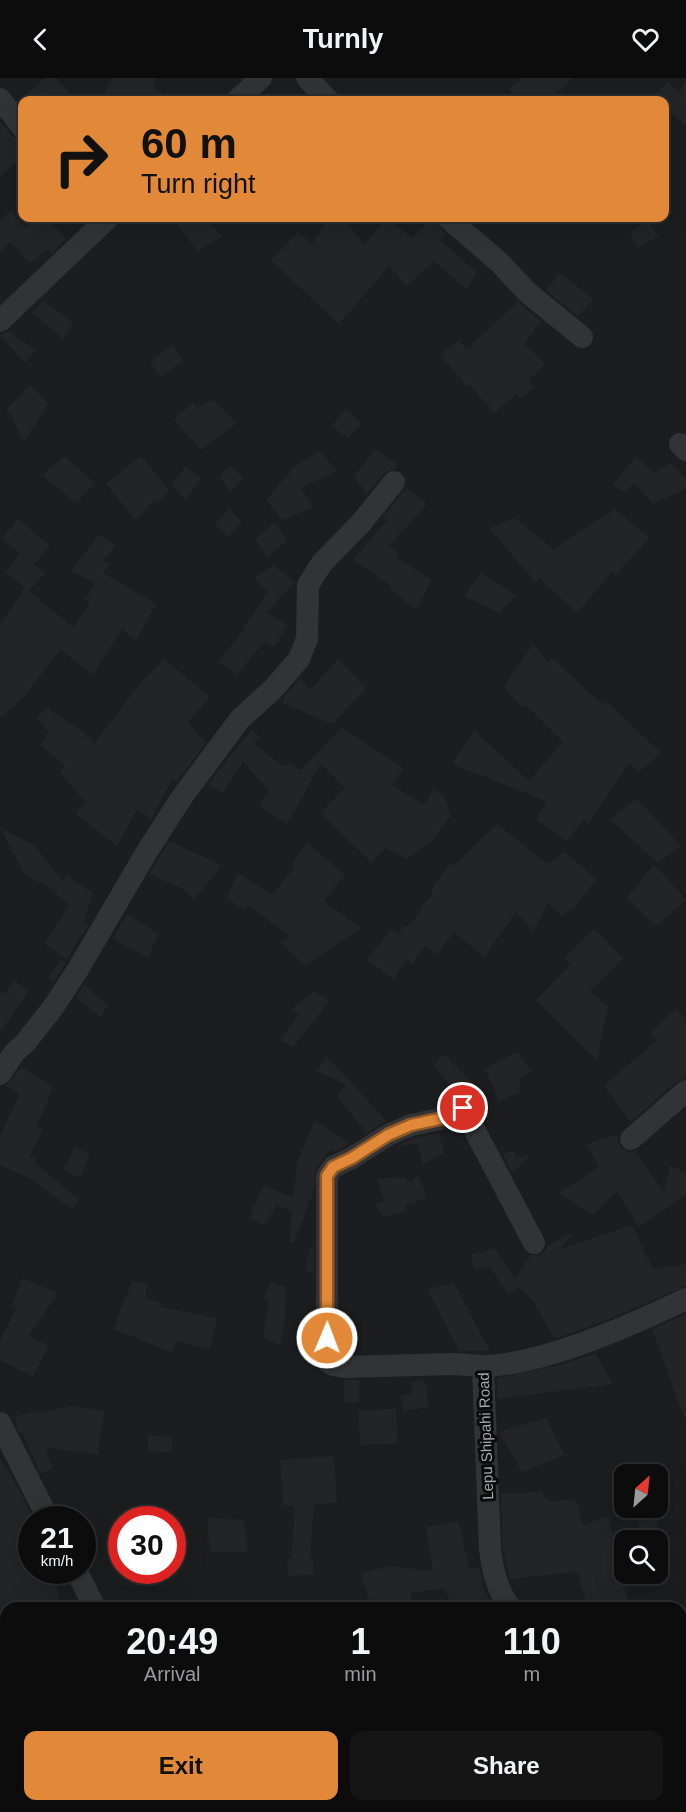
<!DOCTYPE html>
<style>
:root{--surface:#0c0c0d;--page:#151516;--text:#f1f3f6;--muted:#9a9b9d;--line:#2c2c2e;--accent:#e18939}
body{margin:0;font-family:Helvetica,sans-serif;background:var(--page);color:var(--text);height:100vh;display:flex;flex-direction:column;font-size:22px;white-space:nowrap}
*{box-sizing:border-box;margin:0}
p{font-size:20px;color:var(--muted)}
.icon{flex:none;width:33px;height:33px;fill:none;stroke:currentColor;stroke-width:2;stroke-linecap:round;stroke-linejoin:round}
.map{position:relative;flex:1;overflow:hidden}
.sheet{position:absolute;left:0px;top:1524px;width:687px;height:210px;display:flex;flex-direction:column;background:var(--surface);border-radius:18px 18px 0 0;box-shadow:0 6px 24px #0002,0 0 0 2px var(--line)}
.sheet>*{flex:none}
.banner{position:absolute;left:18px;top:18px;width:651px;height:126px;border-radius:12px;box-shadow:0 6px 24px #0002,0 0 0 2px var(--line);background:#e18939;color:#111;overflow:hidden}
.needle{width:39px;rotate:27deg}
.buttons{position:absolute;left:614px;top:1386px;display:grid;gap:12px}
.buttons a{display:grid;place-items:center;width:54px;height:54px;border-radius:12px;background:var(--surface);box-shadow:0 6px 24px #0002,0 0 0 2px var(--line);font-size:30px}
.speed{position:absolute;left:18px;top:1428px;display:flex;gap:12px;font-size:30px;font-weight:700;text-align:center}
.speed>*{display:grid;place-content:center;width:78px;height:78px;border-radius:50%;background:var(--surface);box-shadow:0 6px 24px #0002,0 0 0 2px var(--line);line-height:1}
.speed small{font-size:15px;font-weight:400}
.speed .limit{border:9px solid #d22;background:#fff;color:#111}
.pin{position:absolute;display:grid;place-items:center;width:51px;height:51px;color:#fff;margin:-26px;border:3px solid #fff;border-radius:50%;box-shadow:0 2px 6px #0007}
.me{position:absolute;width:66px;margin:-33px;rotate:1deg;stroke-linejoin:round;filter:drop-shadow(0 0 4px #0008)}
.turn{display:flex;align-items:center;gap:21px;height:126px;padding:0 24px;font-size:27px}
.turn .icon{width:78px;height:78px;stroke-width:2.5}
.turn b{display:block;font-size:42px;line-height:51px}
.eta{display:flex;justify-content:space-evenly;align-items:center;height:102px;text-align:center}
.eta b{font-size:36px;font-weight:700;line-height:42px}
.action{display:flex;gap:12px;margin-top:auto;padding:12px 24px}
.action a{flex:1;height:69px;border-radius:12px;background:var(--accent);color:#111;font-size:24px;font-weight:700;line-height:69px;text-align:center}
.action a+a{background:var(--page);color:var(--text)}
header{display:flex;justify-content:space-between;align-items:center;height:78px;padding:0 24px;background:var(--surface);font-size:27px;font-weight:700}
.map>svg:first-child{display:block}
</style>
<header><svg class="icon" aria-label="back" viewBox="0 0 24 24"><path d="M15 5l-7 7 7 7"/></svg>Turnly<svg class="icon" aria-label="heart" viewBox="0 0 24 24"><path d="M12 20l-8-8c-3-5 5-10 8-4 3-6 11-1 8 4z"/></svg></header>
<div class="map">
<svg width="686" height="1734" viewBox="0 0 686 1734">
<rect width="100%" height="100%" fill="#101011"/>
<path fill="#1c1d1e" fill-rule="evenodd" d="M0,0H686V1734H0ZM22,22H664V140H22ZM624,1396H657V1430H624ZM32,1442H82V1492H32ZM122,1442H172V1492H122ZM624,1462H657V1496H624ZM6,1530H681V1728H6Z"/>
<g fill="#232425">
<path d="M45,0H56L76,22H22V28L19,23Z"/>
<path d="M112,0H157L153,8L169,22H118L104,15Z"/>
<path d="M522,0H573L550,22H519L509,11Z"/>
<path d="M668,3L678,14L686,4V48L664,31V22H655L652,20Z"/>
<path d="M0,43L12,58L22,62V78L0,99Z"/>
<path d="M11,133L25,150L37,140H47L66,161L52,175L48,171L30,186L10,164L0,174V143Z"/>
<path d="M173,140H205L222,159L197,173Z"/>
<path d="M329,140H342L365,166L386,140L413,160L431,140H435L436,145L446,156L440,162L477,195L466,211L434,183L407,208L389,188L339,246L271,182L298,154L312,166Z"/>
<path d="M647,142L659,158L638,170L630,155Z"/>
<path d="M560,195L594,222L578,238L545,212Z"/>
<path d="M44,223L73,244L63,261L32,234Z"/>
<path d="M518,224L541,243L524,266L546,286L528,303L535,309L521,321L516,316L494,335L470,307L468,309L440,277L459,262L467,271Z"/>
<path d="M9,253L35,272L25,285L0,257Z"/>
<path d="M173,266L183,282L161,299L150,284Z"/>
<path d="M30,306L48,326L24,364L7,331Z"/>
<path d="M213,322L237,345L201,372L174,341L193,325L198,330Z"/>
<path d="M347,331L361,346L348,360L331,348Z"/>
<path d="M376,371L398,387L395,391L384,395L367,416L354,398Z"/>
<path d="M320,373L337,393L301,410L314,429L283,442L266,422L294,389Z"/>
<path d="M64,378L95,405L76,425L42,397Z"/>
<path d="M141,378L170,413L157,424L155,421L136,442L106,406Z"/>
<path d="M636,378L654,395L671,385L686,402V411L653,426L634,405L625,414L612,408Z"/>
<path d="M230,387L243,400L231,414L219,399Z"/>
<path d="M185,389L201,400L186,423L172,407Z"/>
<path d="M406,410L427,426L389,468L399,476L397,479L432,502L416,532L389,510L391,508L353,482L387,442L383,439Z"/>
<path d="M229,430L242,444L229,459L214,447Z"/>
<path d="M615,431L649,460L615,498L612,494L577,535L539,500L536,505L489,450L515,440L553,471Z"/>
<path d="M18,441L50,468L34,486L45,495L29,513L73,549L90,525L85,521L95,505L71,493L100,456L116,468L103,482L109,486L103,495L156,526L136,563L122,551L92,597L61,571L22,621L0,640V546L25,510L5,494L20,475L2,461Z"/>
<path d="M275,444L287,462L268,479L255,462Z"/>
<path d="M273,487L295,504L267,534L287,547L275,569L265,563L237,597L217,584L245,551L243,550L268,514L254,500Z"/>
<path d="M480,495L516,517L499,535L464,518Z"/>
<path d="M533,566L549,585L552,580L603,627L606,623L661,675L639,694L629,685L588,747L584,742L567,763L536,742L546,723L452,686L474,652L529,703L563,664L525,626L522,630L504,609Z"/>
<path d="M164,581L210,619L188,644L206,665L176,704L173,700L151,741L137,732L117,768L75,735L86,725L60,694L65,688L40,666L49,654L36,639L48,630L86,656L82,663L89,657L95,665L141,604Z"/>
<path d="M338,581L366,610L332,646L282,625L285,617L301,600L310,612Z"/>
<path d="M342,649L403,690L392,707L424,727L434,711L444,718L451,738L431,764L406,781L386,770L371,784L320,735L345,710L321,686L287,746L259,727L269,713L243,684L223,715L208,706L251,652L259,658L254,666L284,689L288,685L301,692Z"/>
<path d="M637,721L681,768L658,785L610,741Z"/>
<path d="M497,746L547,786L565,774L596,801L578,826L562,838L548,825L533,853L516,834L484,879L454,854L437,877L425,868L412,886L406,881L394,901L366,882L392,851L398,855L404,847L407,849L421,833L419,831L433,816L430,813L451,785L454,788Z"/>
<path d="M0,750L34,767L63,803L66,797L93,815L84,844L89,846L80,860L79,859L67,882L45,866L69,827L55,816L57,813L25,797Z"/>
<path d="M170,763L222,788L194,821L183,811L149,796Z"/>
<path d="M307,765L345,797L324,823L361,850L305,888L280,864L290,859L248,827L244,832L227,820L237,795L272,817L295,789L291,786Z"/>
<path d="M654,786L686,822L656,848L627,820Z"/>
<path d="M127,836L158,856L148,880L113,861Z"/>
<path d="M594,850L623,881L590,913L608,928L597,982L536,922L571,886L565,880Z"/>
<path d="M61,882L66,885L54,904L48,900Z"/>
<path d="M14,902L29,913L0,954V913L6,916Z"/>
<path d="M84,907L108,927L101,940L76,919Z"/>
<path d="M314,913L329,923L293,969L280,962L299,937L292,931Z"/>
<path d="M676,930L686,941V998L677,1003L630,1044L604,1008L657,962L650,955Z"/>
<path d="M517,974L531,993L520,1001L519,1017H513L499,1023L485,991Z"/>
<path d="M444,976L475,1007L464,1017H459L433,987Z"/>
<path d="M326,978L357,1011L386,1043L367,1055L337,1018L346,1007L317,993Z"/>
<path d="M21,989L53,1009L37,1049L43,1051L30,1078L36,1081L34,1084L79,1122L72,1131L31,1101L0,1087V1058L20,1016L5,1008L11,1003Z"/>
<path d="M315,1042L350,1065L334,1074L330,1071L316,1091L314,1112L294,1165L289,1164L292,1134L277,1127L264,1147L250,1140L251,1134L264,1107L293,1120L298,1081Z"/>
<path d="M439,1055L445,1075L423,1086L417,1066L396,1068L415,1060Z"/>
<path d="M618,1056V1063L621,1069L627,1074L635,1073L664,1114L670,1087L686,1095V1117L639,1149L617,1112L593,1137L558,1115L599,1089L587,1066Z"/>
<path d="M75,1069L90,1076L80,1100L63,1092Z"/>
<path d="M515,1072L516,1081L532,1076L512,1095L503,1076Z"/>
<path d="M418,1096L427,1120L404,1128L407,1133L384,1139L375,1126L385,1123L377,1101L403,1099L411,1104Z"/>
<path d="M632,1147L653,1191L686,1186V1208L609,1241L554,1261L534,1224L518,1209L508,1216L490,1189L475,1192L470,1177L495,1170L515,1202L530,1177H540L545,1173L547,1168L572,1155L573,1157L559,1172Z"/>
<path d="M314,1168V1195L306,1194L309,1169Z"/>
<path d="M22,1200L58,1215L29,1258L49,1268L33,1299L0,1282V1263L16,1230L12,1228Z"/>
<path d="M132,1203L147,1205L146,1219L162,1226L160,1229L217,1240L210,1271L176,1263L173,1275L113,1251Z"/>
<path d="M271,1203L286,1209L285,1244L280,1267L263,1259L268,1223L264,1220Z"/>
<path d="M454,1205L490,1273H459L428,1211Z"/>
<path d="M686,1236V1339H684L652,1251Z"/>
<path d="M595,1275L613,1306L498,1321L497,1300L565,1286Z"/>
<rect x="344" y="1302" width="15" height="22"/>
<path d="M425,1302L429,1329L403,1333L401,1317L413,1316L411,1304Z"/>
<path d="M73,1328L104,1333L98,1377L45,1369L52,1391L40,1395L22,1354L20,1355L17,1349L15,1338Z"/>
<path d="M396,1331L397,1365L360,1367L358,1332Z"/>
<path d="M546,1340L564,1377L522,1394L499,1354Z"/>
<path d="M148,1357L172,1359V1373L149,1374Z"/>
<path d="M334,1378L337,1425L314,1426L310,1481L313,1480V1497L288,1498L287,1481H291L295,1427L283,1428L280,1382Z"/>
<path d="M0,1381L13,1401L34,1442H32V1492H54L60,1530H0Z"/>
<path d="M541,1414L549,1423L576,1422L583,1447L608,1438L630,1530H606L604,1527L588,1530L577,1494L510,1501L503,1470L501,1416Z"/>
<path d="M207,1440L244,1442L248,1474L210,1475Z"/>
<path d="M656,1440L660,1462H640L638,1444Z"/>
<path d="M459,1443L469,1490L479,1489L483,1505H480L494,1530H454L444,1511L411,1515L412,1530H371L361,1496L389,1488L433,1493L426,1449Z"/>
</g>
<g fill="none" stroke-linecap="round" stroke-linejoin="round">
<g stroke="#323336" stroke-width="22">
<path d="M307,0L328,22"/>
<path d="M0,21L22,49"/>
<path d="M237,22L261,0"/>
<path d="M448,140L500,185L527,214L582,259"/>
<path d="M0,243L108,140"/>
<path d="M680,366L686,372"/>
<path d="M0,996L14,975L26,964L54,928L77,893L146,775L182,719L240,641L273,611L299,581L307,561L308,507L322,485L361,445L394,404"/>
<path d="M631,1061L686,1013"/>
<path d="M483,1288L453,1286L345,1289L333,1287L327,1283V1098L333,1089L352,1080L388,1057L411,1047L439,1041L463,1030L534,1165"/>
<path d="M0,1345L49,1442"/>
<path d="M76,1492L95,1530"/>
<path d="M510,1530C497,1511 493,1494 490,1471L483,1288C542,1287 632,1247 686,1221"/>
<path d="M199,1728L203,1734"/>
<path d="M636,1728L638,1734"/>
</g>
</g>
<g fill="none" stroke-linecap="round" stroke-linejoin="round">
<defs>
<path id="route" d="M327,1260V1098L333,1089L352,1080L388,1057L411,1047L439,1041L463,1030"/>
</defs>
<use href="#route" stroke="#925925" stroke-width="15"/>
<use href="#route" stroke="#e18939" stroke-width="10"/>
</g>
<g text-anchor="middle" stroke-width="6" stroke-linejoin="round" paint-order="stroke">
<g font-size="15" fill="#a3aab1" stroke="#0b0b0c">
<text transform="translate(486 1358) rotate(-92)" y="5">Lepu Shipahi Road</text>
</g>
</g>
</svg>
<div class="buttons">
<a><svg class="needle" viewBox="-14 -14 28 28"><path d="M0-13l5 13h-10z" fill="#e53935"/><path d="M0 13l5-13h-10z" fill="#9a9b9d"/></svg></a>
<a><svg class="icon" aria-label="search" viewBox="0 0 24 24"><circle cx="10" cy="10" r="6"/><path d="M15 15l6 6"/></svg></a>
</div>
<div class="speed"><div>21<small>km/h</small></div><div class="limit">30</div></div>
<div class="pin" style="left:463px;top:1030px;background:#d93025"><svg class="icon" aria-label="arrive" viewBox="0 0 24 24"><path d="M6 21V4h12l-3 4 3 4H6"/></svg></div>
<svg class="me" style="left:327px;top:1260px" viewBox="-20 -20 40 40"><circle r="17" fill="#e18939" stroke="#fff" stroke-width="3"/><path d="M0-11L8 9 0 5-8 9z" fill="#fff"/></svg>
<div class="banner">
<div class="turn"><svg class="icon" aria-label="right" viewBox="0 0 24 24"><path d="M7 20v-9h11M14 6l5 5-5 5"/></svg><div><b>60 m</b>Turn right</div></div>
</div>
<section class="sheet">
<div class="eta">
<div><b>20:49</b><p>Arrival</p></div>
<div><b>1</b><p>min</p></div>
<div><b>110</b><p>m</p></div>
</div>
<div class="action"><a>Exit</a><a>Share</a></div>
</section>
</div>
